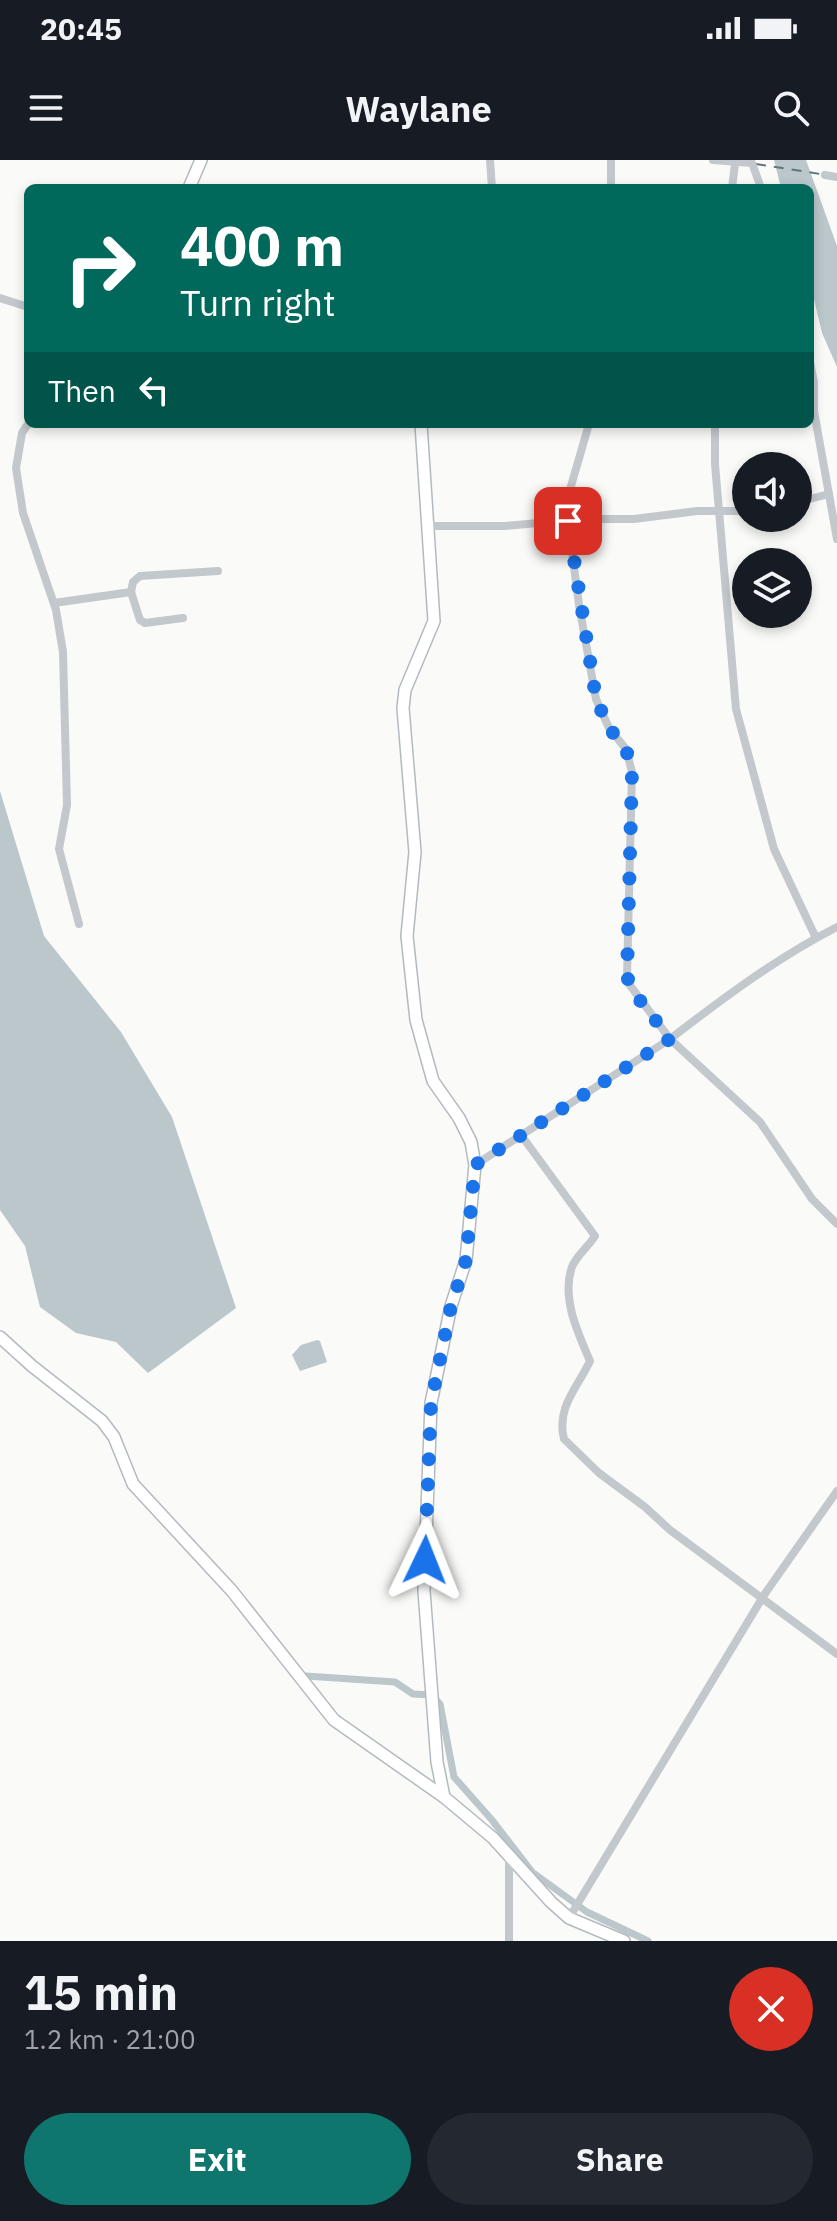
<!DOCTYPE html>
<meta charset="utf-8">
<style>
:root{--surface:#171b24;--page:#242831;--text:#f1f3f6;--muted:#9ea1a6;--accent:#0f766e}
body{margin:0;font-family:"IBM Plex Sans",sans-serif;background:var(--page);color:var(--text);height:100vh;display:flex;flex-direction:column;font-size:30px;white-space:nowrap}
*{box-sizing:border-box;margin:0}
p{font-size:26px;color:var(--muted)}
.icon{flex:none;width:44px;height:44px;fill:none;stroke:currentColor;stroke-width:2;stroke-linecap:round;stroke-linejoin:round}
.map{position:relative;height:1781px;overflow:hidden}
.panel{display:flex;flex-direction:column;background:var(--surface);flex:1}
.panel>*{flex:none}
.banner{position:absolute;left:24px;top:24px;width:790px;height:244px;border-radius:12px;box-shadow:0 4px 12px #0003;background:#00695c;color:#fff;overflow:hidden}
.fabs{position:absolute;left:732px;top:292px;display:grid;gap:16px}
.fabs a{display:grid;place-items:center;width:80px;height:80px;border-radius:50%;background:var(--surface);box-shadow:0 4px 12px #0003;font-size:40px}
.pin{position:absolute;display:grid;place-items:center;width:68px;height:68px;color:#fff;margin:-34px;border-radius:16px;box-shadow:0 4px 12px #0006}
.me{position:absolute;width:88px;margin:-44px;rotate:2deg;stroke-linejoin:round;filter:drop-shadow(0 0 6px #0008)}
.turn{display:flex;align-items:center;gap:28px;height:168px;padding:0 24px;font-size:36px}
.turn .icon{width:104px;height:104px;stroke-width:2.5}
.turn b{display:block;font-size:56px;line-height:68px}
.then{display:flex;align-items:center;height:76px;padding:0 24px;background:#0003;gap:16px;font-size:30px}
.round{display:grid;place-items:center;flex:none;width:84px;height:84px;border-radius:42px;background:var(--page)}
.head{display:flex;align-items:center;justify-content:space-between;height:136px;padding:0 24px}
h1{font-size:48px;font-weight:800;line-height:60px}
.button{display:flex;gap:16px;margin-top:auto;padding:16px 24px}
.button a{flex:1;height:92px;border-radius:48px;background:var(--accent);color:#fff;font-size:32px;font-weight:800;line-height:92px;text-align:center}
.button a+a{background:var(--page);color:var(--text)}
.status{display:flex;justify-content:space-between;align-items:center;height:56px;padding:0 40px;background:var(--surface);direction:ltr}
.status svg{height:22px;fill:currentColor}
header{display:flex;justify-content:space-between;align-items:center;height:104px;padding:0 24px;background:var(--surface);font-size:36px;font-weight:800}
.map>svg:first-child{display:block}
</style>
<div class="status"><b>20:45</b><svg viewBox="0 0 49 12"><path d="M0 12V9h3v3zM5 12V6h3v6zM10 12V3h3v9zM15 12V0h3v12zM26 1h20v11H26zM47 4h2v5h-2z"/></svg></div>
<header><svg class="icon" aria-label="menu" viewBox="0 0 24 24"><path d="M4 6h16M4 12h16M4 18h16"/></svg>Waylane<svg class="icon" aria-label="search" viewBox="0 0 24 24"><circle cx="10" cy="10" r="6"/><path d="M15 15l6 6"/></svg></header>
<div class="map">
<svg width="837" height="1781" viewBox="0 0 837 1781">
<rect width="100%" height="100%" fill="#fafaf8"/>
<g fill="#bbc7cb">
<path d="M774,0H806L837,86V207L822,173L810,122V28H781Z"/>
<path d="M0,631L44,776L121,872L172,957L236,1148L148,1213L116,1182L76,1173L40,1147L25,1086L0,1050Z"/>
<path d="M317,1180L320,1181L327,1202L300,1211L292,1195L301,1185Z"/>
</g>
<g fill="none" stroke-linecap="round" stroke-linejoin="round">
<path stroke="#bbc7cb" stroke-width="7" d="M306,1516L395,1522L413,1534L432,1535L440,1544L454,1617L492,1660L532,1712L587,1752L648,1781"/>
<path stroke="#60757c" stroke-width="2" stroke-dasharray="10 8" stroke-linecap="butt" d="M756,4L820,14"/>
<defs>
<g id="secondary">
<path d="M189,28L201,0"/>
<path d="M421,264L434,461L405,530L403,548L415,692L407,776L416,860L433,921L459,958L471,982L475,1005L466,1100L451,1146L431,1243L424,1431L437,1602L444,1637"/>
<path d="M0,1177L32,1206L102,1261L114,1277L133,1324L232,1431L334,1560L444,1637L493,1678L551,1742L569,1758L624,1781"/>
</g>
</defs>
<use href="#secondary" stroke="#b3babf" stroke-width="14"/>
<g stroke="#c3c8cc" stroke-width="8">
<path d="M490,0L492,28"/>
<path d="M611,0V28"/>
<path d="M713,0L752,3L761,28"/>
<path d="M825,15L837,17"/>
<path d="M732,28L735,4"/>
<path d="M0,138L28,147"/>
<path d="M810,202L814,222V251L837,379"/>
<path d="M28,264L22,273L16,308L23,353L56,450L63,492L67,645L59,689L79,764"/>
<path d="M589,264L569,333L568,361L579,445L596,539L609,568L626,589L632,612L627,817L629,824L670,879C722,839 778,797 837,767"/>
<path d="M715,264V304L736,549L774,689L816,778"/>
<path d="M798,342L829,334"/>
<path d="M427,366H505L582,359H634L697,351H746"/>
<path d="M131,432L133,422L140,416L218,411"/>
<path d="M54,443L131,432L140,460L145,463L183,458"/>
<path d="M521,975L595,1076C589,1086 576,1096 572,1107C561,1138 578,1173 590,1201C578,1227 556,1247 564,1279L599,1313L645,1347L670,1370L837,1494"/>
<path d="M475,1005L670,879L760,962L812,1039L837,1064"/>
<path d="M569,1758L764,1435L837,1331"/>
<path d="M509,1781V1698"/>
</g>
<use href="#secondary" stroke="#fff" stroke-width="11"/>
</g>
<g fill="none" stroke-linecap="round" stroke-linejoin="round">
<path stroke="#1a73e8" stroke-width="14" stroke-dasharray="0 25.2" d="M425,1400L431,1243L451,1146L466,1100L475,1005L670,879L635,834L627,817L632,612L626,589L609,568L596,539L568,361"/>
</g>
</svg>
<div class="fabs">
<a><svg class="icon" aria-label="sound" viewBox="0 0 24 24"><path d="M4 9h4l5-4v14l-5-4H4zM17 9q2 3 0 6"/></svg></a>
<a><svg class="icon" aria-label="layers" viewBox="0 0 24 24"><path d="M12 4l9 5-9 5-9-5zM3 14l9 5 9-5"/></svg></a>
</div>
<div class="pin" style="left:568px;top:361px;background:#d93025"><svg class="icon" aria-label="arrive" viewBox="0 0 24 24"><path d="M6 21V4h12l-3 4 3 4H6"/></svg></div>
<svg class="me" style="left:425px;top:1400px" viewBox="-20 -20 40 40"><path d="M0-17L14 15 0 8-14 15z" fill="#1a73e8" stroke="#fff" stroke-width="4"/></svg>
<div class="banner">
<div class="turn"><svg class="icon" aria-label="right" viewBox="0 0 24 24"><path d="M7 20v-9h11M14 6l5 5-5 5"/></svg><div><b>400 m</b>Turn right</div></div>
<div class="then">Then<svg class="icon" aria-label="left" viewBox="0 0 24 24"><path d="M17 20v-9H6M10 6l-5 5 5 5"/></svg></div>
</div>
</div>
<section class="panel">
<div class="head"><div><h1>15 min</h1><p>1.2 km · 21:00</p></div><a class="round" style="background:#d93025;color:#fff"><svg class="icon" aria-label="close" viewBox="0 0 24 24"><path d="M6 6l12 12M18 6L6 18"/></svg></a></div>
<div class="button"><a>Exit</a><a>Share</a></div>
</section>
